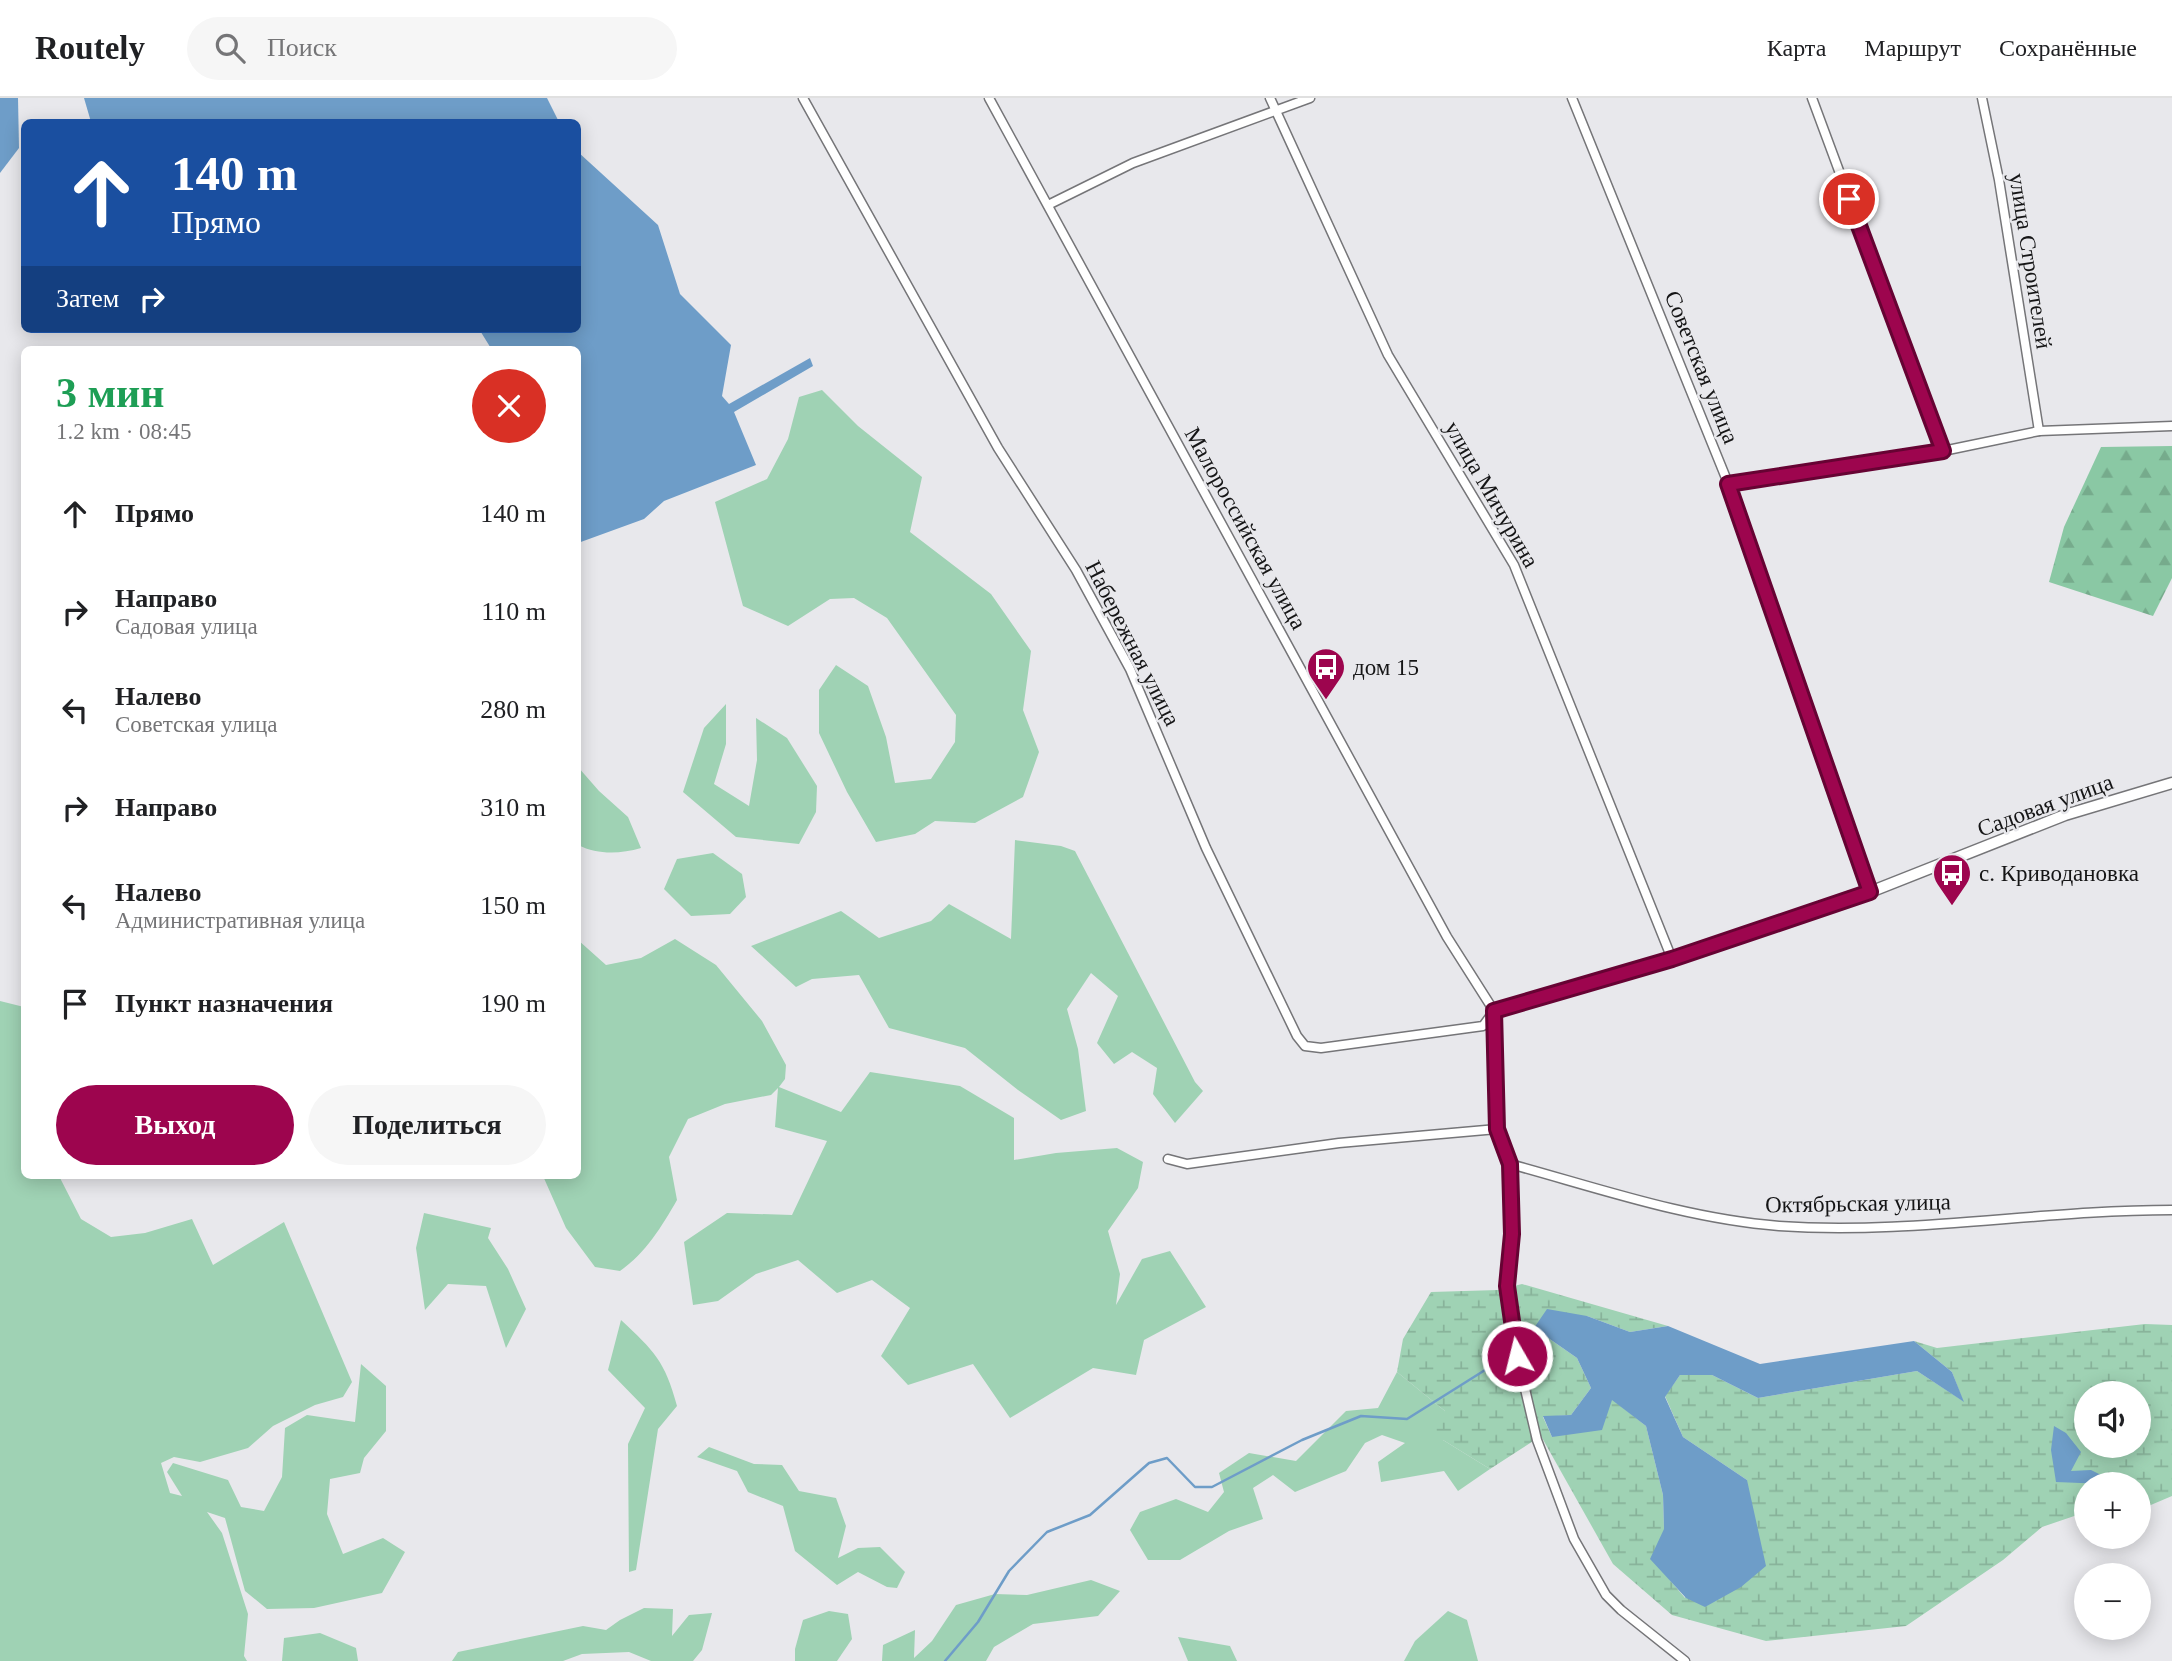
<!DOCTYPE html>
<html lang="ru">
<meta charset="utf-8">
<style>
:root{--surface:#fff;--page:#f6f6f6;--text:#202124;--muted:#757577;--line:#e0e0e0;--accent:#9d054e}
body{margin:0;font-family:Georgia,serif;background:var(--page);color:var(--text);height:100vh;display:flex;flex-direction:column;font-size:26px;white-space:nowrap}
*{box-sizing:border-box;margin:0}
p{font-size:23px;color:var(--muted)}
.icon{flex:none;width:38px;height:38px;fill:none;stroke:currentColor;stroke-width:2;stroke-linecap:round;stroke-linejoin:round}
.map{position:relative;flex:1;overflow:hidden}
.sheet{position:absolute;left:21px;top:248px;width:560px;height:833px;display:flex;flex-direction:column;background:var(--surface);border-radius:10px;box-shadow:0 4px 18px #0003}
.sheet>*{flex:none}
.top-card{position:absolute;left:21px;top:21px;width:560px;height:214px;border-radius:10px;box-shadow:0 4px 18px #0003;background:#1a4fa0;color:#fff;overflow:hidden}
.buttons{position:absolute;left:2074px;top:1283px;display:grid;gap:14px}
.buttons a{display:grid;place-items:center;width:77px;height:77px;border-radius:50%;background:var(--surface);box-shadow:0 4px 18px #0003;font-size:35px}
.pin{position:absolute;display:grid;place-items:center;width:60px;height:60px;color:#fff;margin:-30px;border:4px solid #fff;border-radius:50%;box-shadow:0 2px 7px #0007}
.me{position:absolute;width:77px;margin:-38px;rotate:352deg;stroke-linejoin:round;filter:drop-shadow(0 0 5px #0008)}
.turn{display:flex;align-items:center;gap:24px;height:147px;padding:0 35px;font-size:32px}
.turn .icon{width:91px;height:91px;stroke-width:2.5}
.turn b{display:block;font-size:49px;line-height:60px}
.then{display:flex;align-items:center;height:66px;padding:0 35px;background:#0003;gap:14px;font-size:26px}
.round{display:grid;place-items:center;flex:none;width:74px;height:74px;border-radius:37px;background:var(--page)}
.head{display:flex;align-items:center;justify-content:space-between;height:119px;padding:0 35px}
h1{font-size:42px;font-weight:800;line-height:52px;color:#1e9e55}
.primary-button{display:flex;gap:14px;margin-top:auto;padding:14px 35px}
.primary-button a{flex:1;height:80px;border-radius:42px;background:var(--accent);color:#fff;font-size:28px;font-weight:800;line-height:80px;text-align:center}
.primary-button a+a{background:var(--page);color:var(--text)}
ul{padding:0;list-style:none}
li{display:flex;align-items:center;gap:21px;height:98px;padding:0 35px}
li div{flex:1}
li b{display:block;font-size:26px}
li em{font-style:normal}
header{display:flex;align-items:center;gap:42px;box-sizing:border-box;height:98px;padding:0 35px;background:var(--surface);border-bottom:2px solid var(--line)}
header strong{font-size:33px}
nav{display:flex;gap:38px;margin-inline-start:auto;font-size:24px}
.search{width:490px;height:63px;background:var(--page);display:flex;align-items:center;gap:18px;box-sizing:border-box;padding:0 24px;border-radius:38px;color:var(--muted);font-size:26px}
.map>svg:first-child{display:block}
</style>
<header>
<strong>Routely</strong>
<div class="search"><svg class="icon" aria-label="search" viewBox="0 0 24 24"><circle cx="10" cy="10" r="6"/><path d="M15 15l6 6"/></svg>Поиск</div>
<nav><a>Карта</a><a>Маршрут</a><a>Сохранённые</a></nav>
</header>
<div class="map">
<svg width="2172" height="1563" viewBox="0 0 2172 1563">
<defs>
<pattern id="forest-firs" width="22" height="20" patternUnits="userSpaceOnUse" patternTransform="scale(1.75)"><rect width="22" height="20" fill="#8ac8a4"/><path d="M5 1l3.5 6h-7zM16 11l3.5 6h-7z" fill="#76ab8c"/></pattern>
<pattern id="wetland-marsh" width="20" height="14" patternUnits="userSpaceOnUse" patternTransform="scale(1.75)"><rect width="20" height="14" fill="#9fd2b4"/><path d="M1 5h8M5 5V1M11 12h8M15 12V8" fill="none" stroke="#88b39a"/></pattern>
</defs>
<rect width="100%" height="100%" fill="#e8e8ec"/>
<g fill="#9fd2b4">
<path d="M822,292L858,328L922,379L910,434L991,496L1031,553L1023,612L1039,654L1023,699L975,725L935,723L915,736L876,744L847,694L819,635V592L836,567L868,588L886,639L895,685L931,681L955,644L956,617L887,520L854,500L830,501L788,528L743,508L715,404L767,381L788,341L799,299Z"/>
<path d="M726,606V646L714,686L749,708L757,662L756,620L787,640L817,688L816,714L799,746L736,739L683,694L704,630Z"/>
<path d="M578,669L599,693L628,719L641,750C620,756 598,757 578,747Z"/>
<path d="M1015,742L1061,748L1075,753L1195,984L1203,993L1175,1025L1153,996L1157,970L1132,954L1114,966L1097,945L1118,898L1091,875L1067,911L1078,951L1086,1013L1061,1022L1018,992L965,950L889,930L859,877L812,881L796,889L751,848L841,813L879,840L931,823L949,806L1011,841Z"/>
<path d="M713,755L742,776L746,799L730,816L691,818L664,791L677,761Z"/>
<path d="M675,841L716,867L762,923L786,967L785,981L779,989L841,1014L870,974L960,988L1014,1020V1062L1056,1055L1117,1050L1143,1064L1138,1090L1108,1133L1120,1176L1116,1207L1142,1161L1170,1153L1206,1209L1144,1242L1136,1277L1093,1270L1010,1320L973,1266L908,1287L881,1258L910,1210L872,1182L837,1195L798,1162L756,1176L718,1203L693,1207L684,1144L727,1115L792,1117L827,1043L775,1029L778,990L771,997L725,1006L688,1021L669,1059L677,1102C662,1128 646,1155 620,1173L595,1169L566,1130L543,1078H578V842L606,867L641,860Z"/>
<path d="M0,903L24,909V1078H59L81,1121L111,1139L145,1135L192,1121L213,1167L284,1124L352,1284L343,1299L315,1307L273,1328L248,1350L200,1364L174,1359L161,1365L170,1395L182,1398L167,1374L173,1365L228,1382L241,1409L264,1413L282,1379L285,1330L307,1317L355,1324L361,1266L386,1288V1333L364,1360L360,1375L330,1381L327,1416L343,1456L383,1440L405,1454L382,1495L314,1510L267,1511L245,1493L225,1420L207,1414L222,1435L248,1516L244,1558L247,1563H0Z"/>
<path d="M424,1115L491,1130L488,1140L508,1171L526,1211L506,1250L486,1188L448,1186L425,1212L416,1150Z"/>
<path d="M621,1222C654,1253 665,1263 677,1308L658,1331L636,1472L629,1474L628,1346L645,1310L608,1272Z"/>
<path d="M1397,1274L1445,1313L1443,1342L1490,1371L1458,1393L1444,1373L1381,1384L1378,1364L1405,1345L1382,1337L1365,1345L1346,1373L1295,1394L1273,1377L1253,1390L1263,1421L1229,1433L1180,1462H1148L1130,1432L1140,1414L1176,1401L1208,1414L1224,1394L1219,1375L1249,1355L1296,1363L1346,1313L1378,1310Z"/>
<path d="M709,1349L754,1366L782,1367L799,1393L836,1400L846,1428L838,1460L858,1450L880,1449L905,1474L897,1490L887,1489L858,1474L837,1487L795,1453L783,1408L748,1394L737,1373L697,1359Z"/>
<path d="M1091,1482L1120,1493L1098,1518L1033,1526L994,1549L986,1563H882L883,1547L915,1532L914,1560L932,1543L956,1507L995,1496L1027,1497Z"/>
<path d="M644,1510L673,1511L672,1538L689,1517L712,1515L702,1552L693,1563H651L629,1554L582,1556L563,1563H452L458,1554L583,1528L606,1532L620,1522Z"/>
<path d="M829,1513L848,1516L852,1541L837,1563H795V1551L803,1522Z"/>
<path d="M1448,1513L1467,1522L1478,1563H1404L1415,1543Z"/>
<path d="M320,1535L356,1550L358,1563H282L284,1540Z"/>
<path d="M1178,1539L1230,1548L1237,1563H1188Z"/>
</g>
<path fill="url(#forest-firs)" d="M2172,348V480L2153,518L2049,484L2064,429L2101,349Z"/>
<path fill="url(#wetland-marsh)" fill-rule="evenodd" d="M1522,1186L1668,1228L1630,1234L1587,1218L1534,1230L1577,1260L1591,1290L1571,1317L1543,1319L1552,1339L1612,1301L1646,1328L1663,1397L1664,1431L1669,1481L1685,1500L1747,1382L1683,1339L1665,1298L1680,1277H1712L1758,1300L1917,1273L1963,1303L1952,1274L1914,1243L1937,1250L2145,1226L2172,1227V1398L2139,1412L2138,1386H2086V1414L2042,1429L2003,1462L1906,1528L1766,1543L1672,1517L1613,1466L1541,1338L1490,1371L1443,1342L1435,1331L1445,1313L1397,1274L1403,1241L1431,1194L1498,1192ZM2086,1295H2138V1348H2086Z"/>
<g fill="#6e9dc8">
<path d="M0,0H18L19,50L0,75Z"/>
<path d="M84,0H547L559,24H91Z"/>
<path d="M578,54L658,127L680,196L731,247L722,298L729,306L810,260L813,268L734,314L756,367L664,403L644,421L578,445V252H492L479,231H578Z"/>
<path d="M1547,1211L1587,1218L1630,1234L1668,1228L1760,1266L1914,1243L1952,1274L1964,1304L1917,1273L1758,1300L1712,1277H1680L1665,1299L1683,1339L1747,1382L1766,1468L1741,1489L1705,1509L1686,1500L1650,1461L1664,1431L1663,1397L1646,1328L1612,1302L1602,1332L1552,1339L1543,1318L1571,1317L1591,1290L1577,1260L1534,1230Z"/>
<path d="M2054,1328L2066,1335L2081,1354L2071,1373L2091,1372L2109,1381L2105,1386L2056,1384L2051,1352Z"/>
</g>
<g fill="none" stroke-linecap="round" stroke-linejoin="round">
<path stroke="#6e9dc8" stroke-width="2.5" d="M945,1563L978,1524L1009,1473L1047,1434L1090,1417L1149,1365L1167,1360L1195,1389H1212L1302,1342L1361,1318L1407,1321L1501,1262"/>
<defs>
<g id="minor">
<path d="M803,0L998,350L1076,472L1130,571L1206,750L1297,938L1305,948L1321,950L1483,928L1494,913"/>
<path d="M989,0L1447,839L1494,913"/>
<path d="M1270,0L1388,257L1514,467L1672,861"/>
<path d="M1572,0L1728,385L1870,794"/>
<path d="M1812,0L1943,353"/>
<path d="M1982,0L1999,82L2039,333"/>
<path d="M1048,107L1133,65L1310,0"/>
<path d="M1728,385L1943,353L2039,333L2172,328"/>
<path d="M1494,913L1497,1031L1510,1066L1512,1136L1507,1188L1517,1257L1537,1342L1574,1441L1606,1497L1621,1512L1685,1563"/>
<path d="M1168,1061L1187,1066L1339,1045L1497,1031"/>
<path d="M1510,1066C1598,1090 1687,1121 1779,1128C1910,1137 2041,1112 2172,1112"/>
</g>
<path id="tertiary" d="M1494,913L1672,861L1784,825L1870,794L2065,717L2172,685"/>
</defs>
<use href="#minor" stroke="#757578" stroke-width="11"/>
<use href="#tertiary" stroke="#757578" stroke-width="13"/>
<use href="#minor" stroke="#fff" stroke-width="8"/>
<use href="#tertiary" stroke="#fff" stroke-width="10"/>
</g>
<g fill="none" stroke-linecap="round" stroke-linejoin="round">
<defs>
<path id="route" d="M1517,1258L1507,1188L1512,1136L1510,1066L1497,1031L1494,913L1672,861L1870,794L1728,386L1943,353L1849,101"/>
</defs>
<use href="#route" stroke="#660333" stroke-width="18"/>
<use href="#route" stroke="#9d054e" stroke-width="12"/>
</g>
<defs>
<symbol id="bus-pin" viewBox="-11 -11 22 30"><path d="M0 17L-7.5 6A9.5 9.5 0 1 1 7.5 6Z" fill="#9d054e" stroke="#e8e8ec"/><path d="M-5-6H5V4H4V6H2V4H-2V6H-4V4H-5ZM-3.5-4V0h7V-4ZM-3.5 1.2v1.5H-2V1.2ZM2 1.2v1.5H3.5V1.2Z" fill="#fff"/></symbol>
</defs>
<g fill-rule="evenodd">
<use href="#bus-pin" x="1304" y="547" width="44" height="60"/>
<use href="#bus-pin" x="1930" y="753" width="44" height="60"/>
</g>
<g text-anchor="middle" stroke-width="5" stroke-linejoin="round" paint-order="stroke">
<g font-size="23" fill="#151516" stroke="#e8e8ec">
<text transform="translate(2031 163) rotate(81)" y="8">улица Строителей</text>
<text transform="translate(1702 269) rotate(68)" y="8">Советская улица</text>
<text transform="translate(1492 396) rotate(60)" y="8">улица Мичурина</text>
<text transform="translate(1246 430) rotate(61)" y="8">Малороссийская улица</text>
<text transform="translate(1133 545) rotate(63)" y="8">Набережная улица</text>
<text transform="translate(2045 707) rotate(-20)" y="8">Садовая улица</text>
<text transform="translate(1858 1105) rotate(-1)" y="8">Октябрьская улица</text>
</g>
<g font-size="23" fill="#151516" stroke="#e8e8ec" text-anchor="start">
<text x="1353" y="577">дом 15</text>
<text x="1979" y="783">с. Криводановка</text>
</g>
</g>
</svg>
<div class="buttons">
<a><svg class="icon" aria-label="sound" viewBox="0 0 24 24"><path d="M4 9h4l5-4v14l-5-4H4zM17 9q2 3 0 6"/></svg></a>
<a>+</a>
<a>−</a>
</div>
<div class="pin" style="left:1849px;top:101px;background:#d93025"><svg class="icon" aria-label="arrive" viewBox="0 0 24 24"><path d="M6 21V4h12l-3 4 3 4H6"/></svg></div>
<svg class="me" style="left:1517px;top:1258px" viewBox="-20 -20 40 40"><circle r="17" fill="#9d054e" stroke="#fff" stroke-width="3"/><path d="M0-11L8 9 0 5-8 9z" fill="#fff"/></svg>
<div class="top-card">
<div class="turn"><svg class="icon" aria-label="ahead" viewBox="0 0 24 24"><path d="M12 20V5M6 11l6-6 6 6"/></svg><div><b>140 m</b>Прямо</div></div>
<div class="then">Затем<svg class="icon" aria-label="right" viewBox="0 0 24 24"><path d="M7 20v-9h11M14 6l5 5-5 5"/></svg></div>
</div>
<section class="sheet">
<div class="head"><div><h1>3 мин</h1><p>1.2 km · 08:45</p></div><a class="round" style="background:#d93025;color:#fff"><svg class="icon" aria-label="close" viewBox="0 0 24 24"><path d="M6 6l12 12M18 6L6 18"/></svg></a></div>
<ul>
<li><svg class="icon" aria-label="ahead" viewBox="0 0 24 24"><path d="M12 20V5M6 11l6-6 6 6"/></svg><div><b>Прямо</b></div><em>140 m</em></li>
<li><svg class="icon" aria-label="right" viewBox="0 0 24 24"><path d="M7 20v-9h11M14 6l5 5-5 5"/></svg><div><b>Направо</b><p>Садовая улица</p></div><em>110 m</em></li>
<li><svg class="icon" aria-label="left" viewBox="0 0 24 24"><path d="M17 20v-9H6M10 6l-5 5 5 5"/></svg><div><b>Налево</b><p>Советская улица</p></div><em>280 m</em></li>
<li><svg class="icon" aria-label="right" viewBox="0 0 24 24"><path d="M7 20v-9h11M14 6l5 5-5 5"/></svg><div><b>Направо</b></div><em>310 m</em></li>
<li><svg class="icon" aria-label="left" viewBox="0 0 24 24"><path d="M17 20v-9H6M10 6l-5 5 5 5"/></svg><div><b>Налево</b><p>Административная улица</p></div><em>150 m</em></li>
<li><svg class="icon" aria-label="arrive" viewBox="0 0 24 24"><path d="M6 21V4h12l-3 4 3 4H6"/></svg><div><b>Пункт назначения</b></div><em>190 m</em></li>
</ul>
<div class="primary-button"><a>Выход</a><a>Поделиться</a></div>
</section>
</div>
